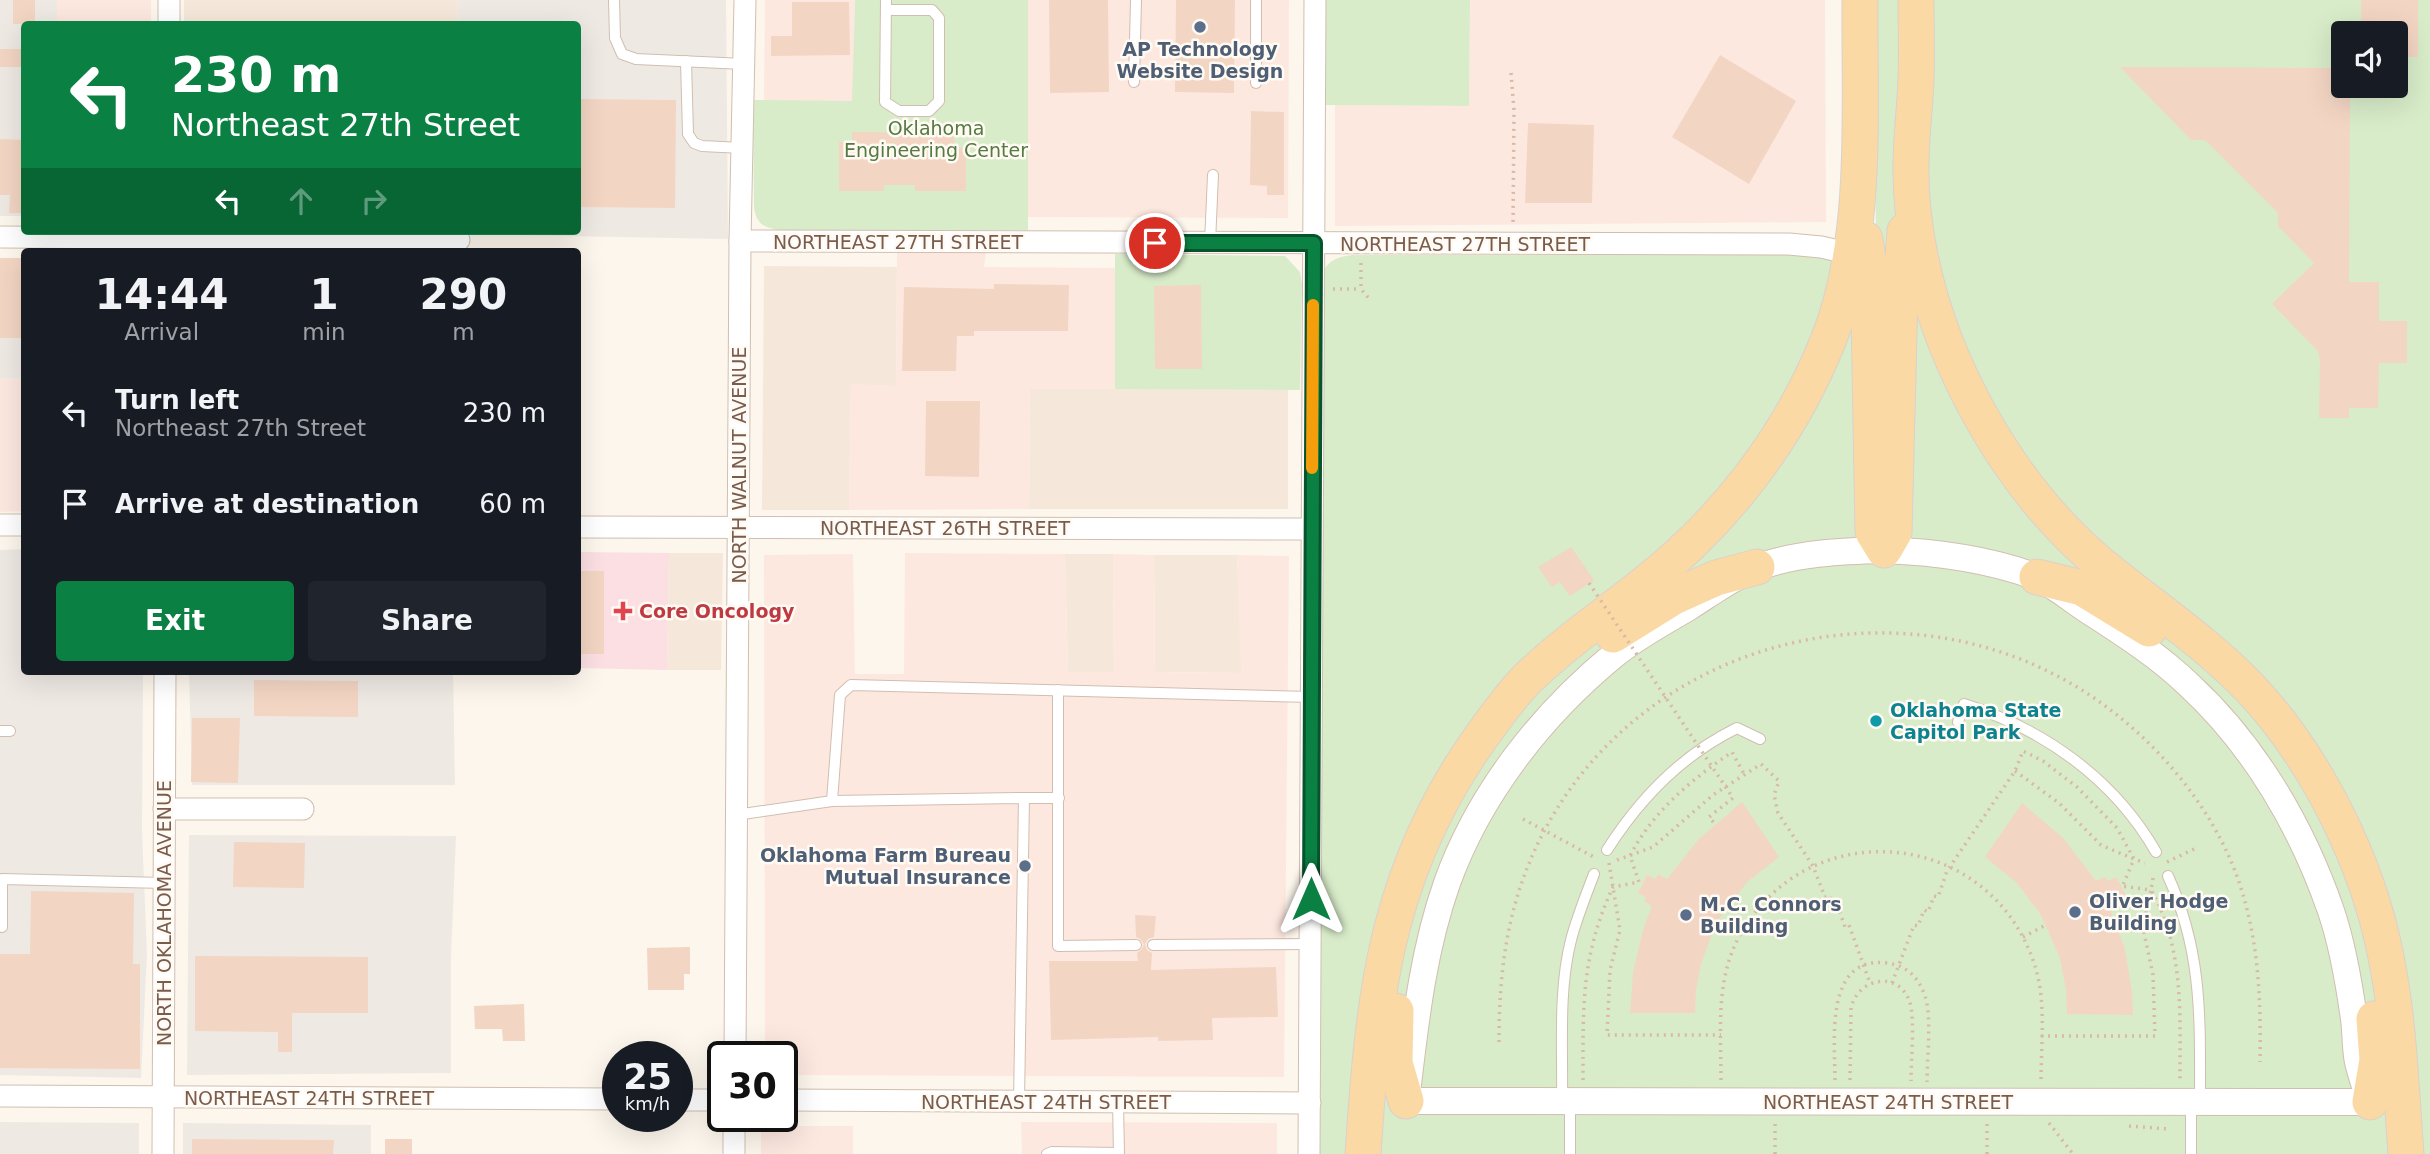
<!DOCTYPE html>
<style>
:root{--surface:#171b24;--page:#20242c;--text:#f1f3f6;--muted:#9ea1a6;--accent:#0b8043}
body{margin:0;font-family:"DejaVu Sans",sans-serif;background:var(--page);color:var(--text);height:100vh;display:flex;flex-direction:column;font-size:26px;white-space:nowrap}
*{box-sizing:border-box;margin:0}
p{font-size:23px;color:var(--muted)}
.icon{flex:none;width:38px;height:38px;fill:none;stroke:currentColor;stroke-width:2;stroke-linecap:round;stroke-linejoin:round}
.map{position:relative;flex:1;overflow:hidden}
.panel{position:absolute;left:21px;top:248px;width:560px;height:427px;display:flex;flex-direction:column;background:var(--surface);border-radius:7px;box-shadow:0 7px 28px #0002}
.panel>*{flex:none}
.guide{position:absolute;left:21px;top:21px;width:560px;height:214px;border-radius:7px;box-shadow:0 7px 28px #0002;background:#0b8043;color:#fff;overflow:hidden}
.tools{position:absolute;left:2331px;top:21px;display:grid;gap:14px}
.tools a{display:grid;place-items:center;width:77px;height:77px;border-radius:7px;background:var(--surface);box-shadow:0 7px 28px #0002;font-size:35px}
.speed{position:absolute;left:602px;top:1041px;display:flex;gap:14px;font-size:35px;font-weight:700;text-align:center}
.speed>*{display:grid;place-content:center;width:91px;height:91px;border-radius:50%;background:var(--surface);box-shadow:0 7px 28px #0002;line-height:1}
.speed small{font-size:18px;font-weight:400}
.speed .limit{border:4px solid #111;border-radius:10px;background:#fff;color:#111}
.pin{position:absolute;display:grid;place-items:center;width:60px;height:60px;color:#fff;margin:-30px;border:4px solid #fff;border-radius:50%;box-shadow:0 2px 7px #0007}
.me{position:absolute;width:77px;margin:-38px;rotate:0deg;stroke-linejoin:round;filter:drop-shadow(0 0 5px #0008)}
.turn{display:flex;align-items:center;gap:24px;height:147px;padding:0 35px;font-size:32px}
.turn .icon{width:91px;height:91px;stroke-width:2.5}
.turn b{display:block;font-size:49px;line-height:60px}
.lanes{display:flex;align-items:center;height:66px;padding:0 35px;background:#0003;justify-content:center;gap:35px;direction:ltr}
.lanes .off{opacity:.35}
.eta{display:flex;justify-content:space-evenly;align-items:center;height:119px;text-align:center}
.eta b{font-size:42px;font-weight:700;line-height:49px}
.cta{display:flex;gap:14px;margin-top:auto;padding:14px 35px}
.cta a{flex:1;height:80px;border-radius:7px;background:var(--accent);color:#fff;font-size:28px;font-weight:700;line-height:80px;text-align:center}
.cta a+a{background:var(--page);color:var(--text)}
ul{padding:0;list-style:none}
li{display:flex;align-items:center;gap:21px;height:91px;padding:0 35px}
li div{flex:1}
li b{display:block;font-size:26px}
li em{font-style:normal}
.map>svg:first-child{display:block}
</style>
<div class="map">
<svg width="2430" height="1154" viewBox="0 0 2430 1154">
<rect width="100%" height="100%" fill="#fdf6ec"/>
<g fill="#f5e8da">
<path d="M184,0H458L457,24H184Z"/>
<path d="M764,266L897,267L896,386L851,385L849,510H762Z"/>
<path d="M1030,389H1288V509H1029Z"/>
<path d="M669,553H723L721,670H667Z"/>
<path d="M1065,554H1113L1114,673L1068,672Z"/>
<path d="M1154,555H1237L1242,673L1155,672Z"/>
</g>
<g fill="#fde8e0">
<rect x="57" y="0" width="94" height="24"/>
<path d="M765,0H855L853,101H764Z"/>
<path d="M1028,0H1289L1288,218L1027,217Z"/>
<path d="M1470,0H1825L1826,222L1335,226V105L1469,106Z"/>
<path d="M897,253H986L984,267L1116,268L1115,389H1030L1029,509L849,510L851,384L896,386Z"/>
<path d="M0,378L24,379V511L0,512Z"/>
<path d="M905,553L1065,554L1068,672H1114L1113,554L1154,555L1155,672L1241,673L1237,555L1289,556L1284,1077L782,1075V1057H765L764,555L853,554L855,674H904Z"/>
<path d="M1021,1122L1277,1123V1154H1022Z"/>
<rect x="761" y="1126" width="92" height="28"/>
</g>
<g fill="#efe9e4">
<path d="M0,0H57V24H24V216H0Z"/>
<path d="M458,0H726L728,239L455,234V231H578V24H457Z"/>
<path d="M0,260H24V379L0,378Z"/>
<path d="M24,549V672H143L142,831L147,954L141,1078L0,1075V550Z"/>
<path d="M189,672H453L455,785H192Z"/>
<path d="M189,835L456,836L451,956V1073L187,1075Z"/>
<path d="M0,1122L139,1123V1154H0Z"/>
<path d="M183,1123L371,1125V1154H183Z"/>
</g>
<path fill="#fbdfe3" d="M578,552L669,553L667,670L578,668Z"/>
<g fill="#d8ecc9" fill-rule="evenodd">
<path d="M855,0H1028V230H779C763,228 756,223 754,207L753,100L852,101Z"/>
<path d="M1326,0H1470L1469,106L1324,105Z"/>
<path d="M1874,0H2430V1154H1320L1323,271C1331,259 1338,257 1352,255H1876ZM2343,33H2396V86H2343Z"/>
<path d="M1115,254L1285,256L1300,272L1302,284L1300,390L1115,389Z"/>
</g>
<g fill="#f3d5c3">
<rect x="13" y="0" width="22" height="24"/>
<path d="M1049,0H1108L1109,92L1050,93Z"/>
<path d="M1176,0H1235L1234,93L1175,92Z"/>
<path d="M2361,0H2418V57H2396V33H2361Z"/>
<path d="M792,2H849L850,55L771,56V36H792Z"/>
<rect x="0" y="49" width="24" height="18"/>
<path d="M1720,55L1796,101L1749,184L1672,137Z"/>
<path d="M2120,67L2343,68V86H2350L2349,282H2379V321H2407V363H2379L2378,408H2349V418H2319L2320,361L2318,351L2272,304L2314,263L2278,226V213L2205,140H2191Z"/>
<path d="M578,99L676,100L675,208L578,207Z"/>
<path d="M1251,111L1284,112V195H1267V186L1250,185Z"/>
<path d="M1528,123L1594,125L1592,203H1525Z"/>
<path d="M852,132L955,133L954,148H966V191H915V185H884V191H839V142H852Z"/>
<path d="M0,139L24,140V213H9L10,195H0Z"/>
<rect x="0" y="258" width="24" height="80"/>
<path d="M994,284L1069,285L1068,331H974V336H957L956,371H902L904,287L994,289Z"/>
<path d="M1201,285L1202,369H1155L1154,286Z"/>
<path d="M926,401H980L979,477L925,476Z"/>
<path d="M1571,547L1594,580L1570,596L1560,582L1552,587L1538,567Z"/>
<rect x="578" y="571" width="26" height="83"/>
<path d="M254,680L358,681V717L254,716Z"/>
<path d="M192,718H240L238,783L191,782Z"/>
<path d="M1742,802L1779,857L1747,882L1716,923L1701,964L1696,990L1695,1013H1630L1633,973L1643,930L1652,906L1644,901L1646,897L1638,893L1647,875L1656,879L1658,874L1667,879L1698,840Z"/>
<path d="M2022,803L2063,838L2096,881L2105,877L2108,881L2116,877L2126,895L2117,900L2119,904L2110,909L2125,949L2132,993L2133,1015L2067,1014L2066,990L2060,958L2041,915L2017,883L1985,857Z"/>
<path d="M234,842L305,843L304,888L233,887Z"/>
<path d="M31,891L134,893L133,964H140V1069L0,1068V954H30Z"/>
<path d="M1135,915L1156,916L1154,937L1148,939L1145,944L1147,950L1152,953L1151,970L1276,967L1278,1017L1212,1018L1213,1040L1158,1041V1037L1051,1040L1049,961H1138L1137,953L1142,949L1144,944L1140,939L1136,937Z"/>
<path d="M690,947V974H684V990H648L647,948Z"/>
<path d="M195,956L368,957V1013H292V1052H278V1032L195,1031Z"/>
<path d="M524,1004L525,1041H503L502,1029H475L474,1006Z"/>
<path d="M192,1139L334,1140L333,1154H192Z"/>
<rect x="385" y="1139" width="27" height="15"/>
</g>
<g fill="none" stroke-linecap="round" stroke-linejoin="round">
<defs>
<g id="service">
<path d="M614,0L615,38L622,54L636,59L744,64"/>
<path d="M886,10H932L939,18V101L929,111H899L885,102L886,0"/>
<path d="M686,61L688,134L694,143L702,146L742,148"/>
<path d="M1134,82L1136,0"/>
<path d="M1256,83V0"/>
<path d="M1210,243L1213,175"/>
<path d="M1058,690V946L1136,945"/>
<path d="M1958,722L1964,704C2044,729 2114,779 2156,852"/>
<path d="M0,731H10"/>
<path d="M1024,798H1059"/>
<path d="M832,801L840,695L851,685L1312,697"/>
<path d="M736,815L832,801L1024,798L1019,1101"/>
<path d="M1607,850C1640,798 1682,755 1737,728L1760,739"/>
<path d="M2168,876C2203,953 2200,1020 2200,1103"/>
<path d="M2,927V879L164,883"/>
<path d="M1153,945L1311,944"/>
<path d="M1562,1101C1563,1048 1558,991 1571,940C1577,917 1586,895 1594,874"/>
<path d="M1118,1102L1119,1154"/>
<path d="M1047,1154L1052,1152L1119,1153"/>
<path d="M1570,1154V1101"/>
<path d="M2191,1154V1103"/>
</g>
<g id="minor">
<path d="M169,24V0"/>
<path d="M0,237L459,240"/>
<path d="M740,241L1789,244L1821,247L1852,254"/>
<path d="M0,525H24"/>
<path d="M578,527L1312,529"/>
<path d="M164,809H303"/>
<path d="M735,1057L740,241L745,0"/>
<path d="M0,1096L618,1099"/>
<path d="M677,1100H723"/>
<path d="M782,1100L1310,1103"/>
<path d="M163,1154L165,672"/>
<path d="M734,1154V1116"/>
<path d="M1309,1154L1315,0"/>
</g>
<path id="tertiary" d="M1884,550C1935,552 1985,558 2034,576C2054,584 2073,601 2092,613C2126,635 2160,657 2189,685C2255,746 2302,827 2331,911C2343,946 2349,983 2354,1019C2356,1033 2355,1048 2358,1062C2361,1075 2366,1089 2370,1102L1406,1101C1415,1026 1422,954 1447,883C1479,794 1541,715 1614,655C1637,636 1664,622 1689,607C1711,593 1734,576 1758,567C1798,553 1842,551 1884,550Z"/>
<g id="primary">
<path d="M1916,0C1916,26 1917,53 1916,79C1915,108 1911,137 1911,165C1910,225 1925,291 1947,346C1980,427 2031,505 2097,561C2148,604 2204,640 2250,688C2316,758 2368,863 2386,957C2399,1021 2401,1088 2406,1154"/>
<path d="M1865,239L1868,259L1873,532L1884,550L1894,533L1900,295L1905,231"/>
<path d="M2037,577L2082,588L2149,629"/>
<path d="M1613,635L1674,597L1716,578L1757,567"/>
<path d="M1396,1011L1395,1063L1406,1101"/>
<path d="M2370,1102L2377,1060L2374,1019"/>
<path d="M1363,1154C1373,1005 1383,885 1468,756C1485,731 1503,705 1524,682C1560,646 1602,618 1642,586C1724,522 1789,438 1828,341C1869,239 1859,109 1860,0"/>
</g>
</defs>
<use href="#service" stroke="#d1beb0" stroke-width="12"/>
<use href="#minor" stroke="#d1beb0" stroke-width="23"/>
<use href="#tertiary" stroke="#d1beb0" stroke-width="28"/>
<use href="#primary" stroke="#dad1cd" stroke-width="37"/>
<g stroke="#d9b8a5" stroke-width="3.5" stroke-dasharray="2 5" stroke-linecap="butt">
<path d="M1511,73L1514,110L1513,225"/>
<path d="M1361,263V289L1371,301"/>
<path d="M1333,289H1360"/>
<path d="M2015,771L2059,803L2101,845L2134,859L2123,885"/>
<path d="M1523,819L1594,857"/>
<path d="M1617,860L1653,847L1713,795L1761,764L1779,781L1774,795L1778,813L1813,866L1825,897L1829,895L1835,911L1839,910L1845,927L1849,925L1870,983"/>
<path d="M2167,862L2194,849"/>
<path d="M1609,863L1620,930L1610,970L1607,1035H1721"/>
<path d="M2153,878L2151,890C2184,947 2180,1015 2180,1079"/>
<path d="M1716,923L1739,936"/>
<path d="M2023,937L2046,925"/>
<path d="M1892,983L1914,925L1918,926L1924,910L1928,912L1934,896L1938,897L1947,871L2015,771L2023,751L2043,761L2077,787L2117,828L2134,859L2145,863"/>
<path d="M2041,1036H2155L2153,975L2143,928L2151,890L2121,886"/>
<path d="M1499,1042C1499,976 1506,915 1533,854C1634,627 1932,562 2122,719C2174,762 2219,821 2240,885C2259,943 2261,1001 2260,1062"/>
<path d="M1583,1080C1583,1006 1581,956 1613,887L1639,882L1630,856C1653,811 1691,780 1732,752L1744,774"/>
<path d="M1721,1080C1721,1031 1715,980 1740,935C1808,813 1986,828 2033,960C2047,998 2041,1042 2041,1082"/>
<path d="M1835,1080C1835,1041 1824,955 1887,963C1908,966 1918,977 1925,996C1932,1016 1927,1059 1927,1082"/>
<path d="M1850,1080L1851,1008C1858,977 1900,970 1910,1003C1915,1021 1911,1060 1911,1081"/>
<path d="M2049,1123L2073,1154"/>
<path d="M2129,1126L2168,1129"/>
<path d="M1775,1154V1121"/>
<path d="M1987,1154V1123"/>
</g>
<use href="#service" stroke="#fff" stroke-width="10"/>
<use href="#minor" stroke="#fff" stroke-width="21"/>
<use href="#tertiary" stroke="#fff" stroke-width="26"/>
<use href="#primary" stroke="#fbd9a5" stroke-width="35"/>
<path stroke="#d9b8a5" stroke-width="3.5" stroke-dasharray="2 5" stroke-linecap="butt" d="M1589,583L1733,798L1709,817L1715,824"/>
</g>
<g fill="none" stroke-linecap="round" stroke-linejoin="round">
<defs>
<path id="route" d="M1155,243H1314L1311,899"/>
</defs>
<use href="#route" stroke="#07532c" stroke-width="18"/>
<use href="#route" stroke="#0b8043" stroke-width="12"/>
<path stroke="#f59e0b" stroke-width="12" d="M1312,468L1313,305"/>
</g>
<g fill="#5c6f8a" stroke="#fffaf3" stroke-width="2.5">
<circle cx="1200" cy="27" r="7"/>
<circle cx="1025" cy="866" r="7"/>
<circle cx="2075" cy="912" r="7"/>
<circle cx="1686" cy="915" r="7"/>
</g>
<path fill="#e0444e" stroke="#fffaf3" stroke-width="2.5" d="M619.5 600.5h7v7h7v7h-7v7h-7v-7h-7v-7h7z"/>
<circle fill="#0f9aa8" stroke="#fffaf3" stroke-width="2.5" cx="1876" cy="721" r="7"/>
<g text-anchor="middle" stroke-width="5" stroke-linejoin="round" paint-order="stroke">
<g font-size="19" font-weight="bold" fill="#4e5e75" stroke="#fffaf3" text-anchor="start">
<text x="1200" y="56" text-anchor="middle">AP Technology<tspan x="1200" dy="22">Website Design</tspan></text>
<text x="1011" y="862" text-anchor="end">Oklahoma Farm Bureau<tspan x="1011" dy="22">Mutual Insurance</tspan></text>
<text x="2089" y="908">Oliver Hodge<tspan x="2089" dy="22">Building</tspan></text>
<text x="1700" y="911">M.C. Connors<tspan x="1700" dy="22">Building</tspan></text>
</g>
<g font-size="19" fill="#537a41" stroke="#fffaf3">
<text x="936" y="135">Oklahoma<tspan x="936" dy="22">Engineering Center</tspan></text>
</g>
<g font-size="19" fill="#7a5c4d" stroke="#fffaf3">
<text x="898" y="249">NORTHEAST 27TH STREET</text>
<text x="1465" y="251">NORTHEAST 27TH STREET</text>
<text transform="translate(739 465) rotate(-90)" y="7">NORTH WALNUT AVENUE</text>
<text x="945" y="535">NORTHEAST 26TH STREET</text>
<text transform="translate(164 913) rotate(-90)" y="7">NORTH OKLAHOMA AVENUE</text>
<text x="309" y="1105">NORTHEAST 24TH STREET</text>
<text x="1046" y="1109">NORTHEAST 24TH STREET</text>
<text x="1888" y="1109">NORTHEAST 24TH STREET</text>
</g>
<g font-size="19" font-weight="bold" fill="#be3a42" stroke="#fffaf3" text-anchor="start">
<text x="639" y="618">Core Oncology</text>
</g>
<g font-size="19" font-weight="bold" fill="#0d838f" stroke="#fffaf3" text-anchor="start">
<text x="1890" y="717">Oklahoma State<tspan x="1890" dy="22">Capitol Park</tspan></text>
</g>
</g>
</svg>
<div class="tools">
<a><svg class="icon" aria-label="sound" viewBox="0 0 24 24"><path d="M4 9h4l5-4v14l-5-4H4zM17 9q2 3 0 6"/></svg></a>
</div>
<div class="speed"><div>25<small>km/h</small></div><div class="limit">30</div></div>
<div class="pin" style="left:1155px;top:243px;background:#d93025"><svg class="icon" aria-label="arrive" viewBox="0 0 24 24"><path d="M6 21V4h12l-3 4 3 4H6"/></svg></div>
<svg class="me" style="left:1311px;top:899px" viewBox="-20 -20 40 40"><path d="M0-17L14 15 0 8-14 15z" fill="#0b8043" stroke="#fff" stroke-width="4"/></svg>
<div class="guide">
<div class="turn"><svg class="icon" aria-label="left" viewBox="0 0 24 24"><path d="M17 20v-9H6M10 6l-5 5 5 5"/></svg><div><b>230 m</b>Northeast 27th Street</div></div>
<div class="lanes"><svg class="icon" aria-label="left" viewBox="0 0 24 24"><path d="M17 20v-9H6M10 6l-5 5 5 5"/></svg><svg class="icon off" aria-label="ahead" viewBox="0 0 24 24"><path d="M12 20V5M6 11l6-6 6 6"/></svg><svg class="icon off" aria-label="right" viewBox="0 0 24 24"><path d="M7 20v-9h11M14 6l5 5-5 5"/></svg></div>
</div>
<section class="panel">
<div class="eta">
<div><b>14:44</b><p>Arrival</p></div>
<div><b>1</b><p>min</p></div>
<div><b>290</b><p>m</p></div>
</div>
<ul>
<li><svg class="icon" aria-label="left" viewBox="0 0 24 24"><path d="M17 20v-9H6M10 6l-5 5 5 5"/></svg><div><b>Turn left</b><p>Northeast 27th Street</p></div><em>230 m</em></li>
<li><svg class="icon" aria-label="arrive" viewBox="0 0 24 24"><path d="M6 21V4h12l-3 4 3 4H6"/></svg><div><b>Arrive at destination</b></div><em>60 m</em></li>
</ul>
<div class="cta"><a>Exit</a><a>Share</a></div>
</section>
</div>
